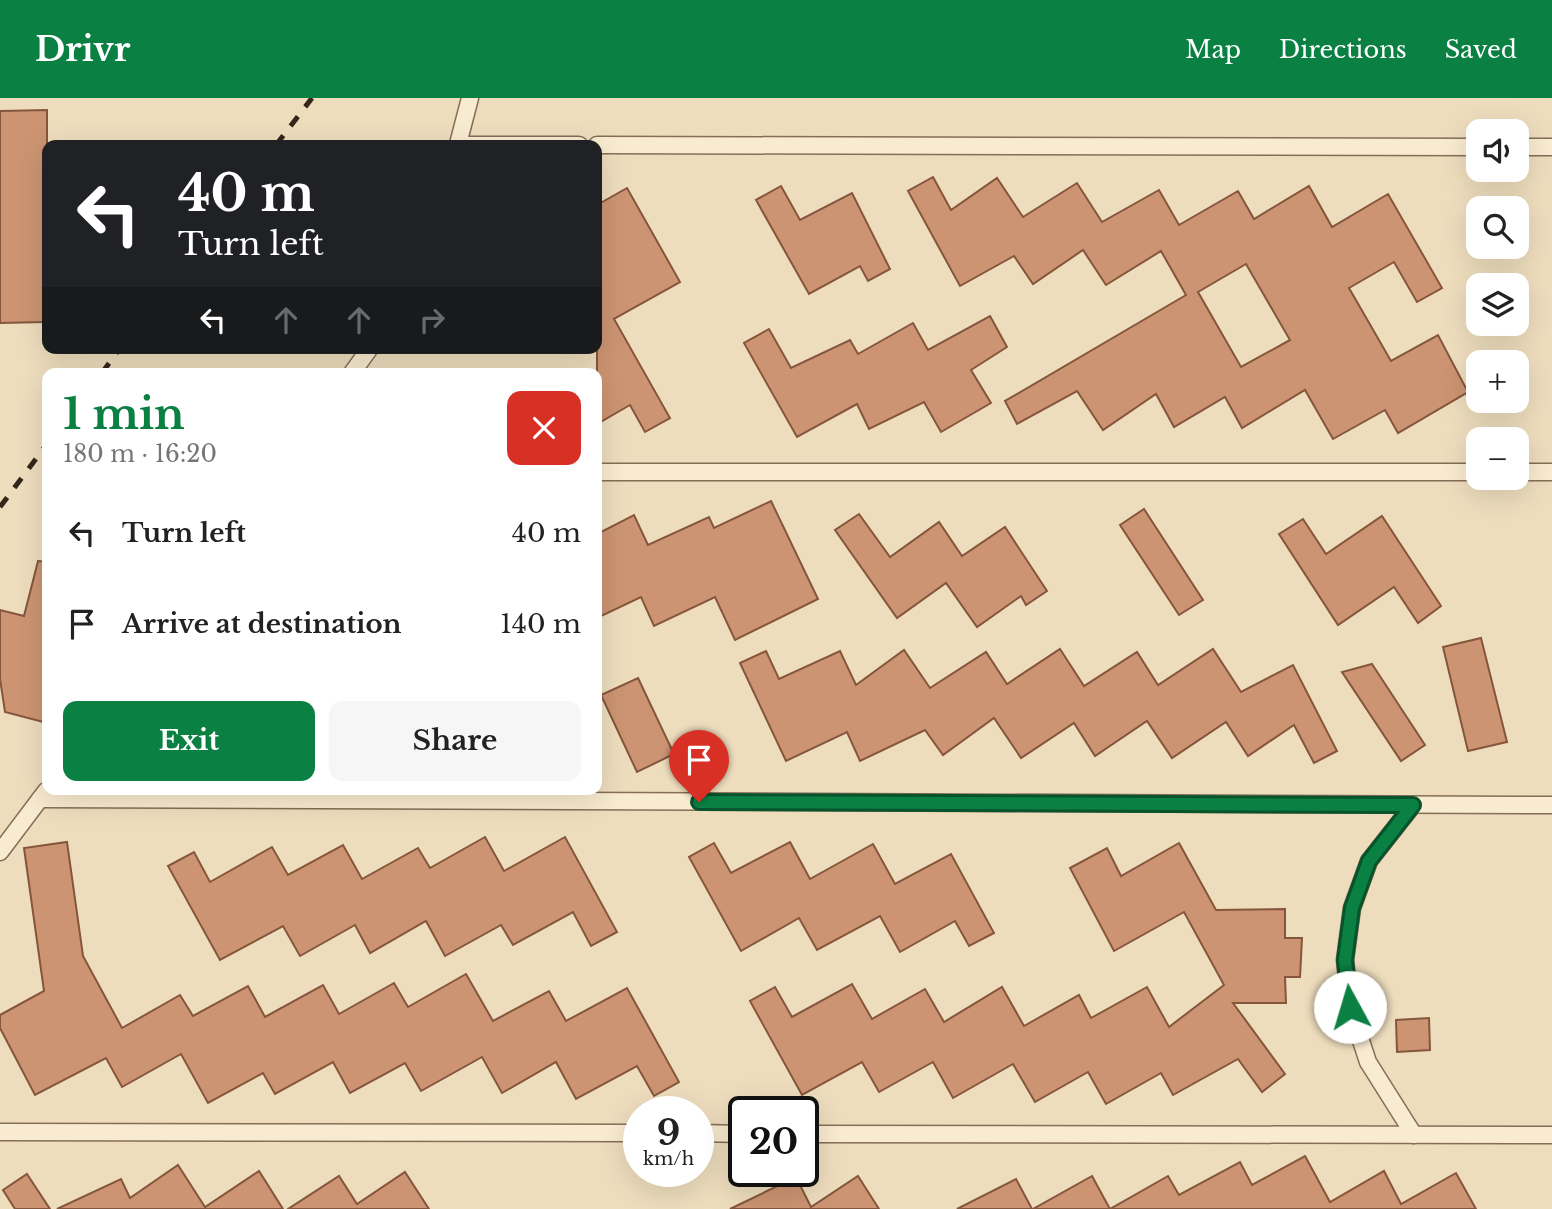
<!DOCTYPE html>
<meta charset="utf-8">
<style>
:root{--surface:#fff;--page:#f6f6f6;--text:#222;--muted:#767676;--accent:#0b8043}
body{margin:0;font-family:"Libre Baskerville",serif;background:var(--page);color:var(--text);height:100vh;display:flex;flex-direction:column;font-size:26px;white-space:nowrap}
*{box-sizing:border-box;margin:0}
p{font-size:23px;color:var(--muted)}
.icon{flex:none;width:38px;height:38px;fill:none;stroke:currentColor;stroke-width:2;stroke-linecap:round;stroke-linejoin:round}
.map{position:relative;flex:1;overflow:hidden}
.sheet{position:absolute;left:42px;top:270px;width:560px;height:427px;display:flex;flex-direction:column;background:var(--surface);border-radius:14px;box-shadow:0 7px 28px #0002}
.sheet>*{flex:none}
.guide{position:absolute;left:42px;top:42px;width:560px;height:214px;border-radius:14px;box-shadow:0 7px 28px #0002;background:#202124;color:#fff;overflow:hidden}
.fabs{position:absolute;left:1466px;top:21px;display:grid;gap:14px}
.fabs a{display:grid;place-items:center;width:63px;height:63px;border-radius:14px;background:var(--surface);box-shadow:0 7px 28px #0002;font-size:35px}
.speed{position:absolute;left:623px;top:998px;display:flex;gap:14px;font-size:35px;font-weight:700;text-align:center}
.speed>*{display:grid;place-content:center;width:91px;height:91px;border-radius:50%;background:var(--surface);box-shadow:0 7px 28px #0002;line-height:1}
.speed small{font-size:18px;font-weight:400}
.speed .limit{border:4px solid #111;border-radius:10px;background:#fff;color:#111}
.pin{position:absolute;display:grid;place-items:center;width:60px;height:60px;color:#fff;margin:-72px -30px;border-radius:50% 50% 50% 0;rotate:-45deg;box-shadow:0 0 7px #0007}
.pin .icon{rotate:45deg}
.me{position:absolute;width:77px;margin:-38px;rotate:354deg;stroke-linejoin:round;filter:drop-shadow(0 0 5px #0008)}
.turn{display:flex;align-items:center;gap:24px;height:147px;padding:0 21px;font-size:32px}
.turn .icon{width:91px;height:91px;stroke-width:2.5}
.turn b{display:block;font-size:49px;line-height:60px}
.lanes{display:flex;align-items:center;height:66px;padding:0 21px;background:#0003;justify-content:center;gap:35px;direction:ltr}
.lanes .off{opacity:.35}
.round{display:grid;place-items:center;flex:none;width:74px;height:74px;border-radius:14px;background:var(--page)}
.headline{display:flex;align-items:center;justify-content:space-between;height:119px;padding:0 21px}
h1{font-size:42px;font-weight:800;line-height:52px;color:var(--accent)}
.cta{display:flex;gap:14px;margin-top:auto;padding:14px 21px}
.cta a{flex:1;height:80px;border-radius:14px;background:var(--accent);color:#fff;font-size:28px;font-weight:800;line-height:80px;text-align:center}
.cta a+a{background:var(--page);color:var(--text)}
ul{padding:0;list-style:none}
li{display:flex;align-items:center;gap:21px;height:91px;padding:0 21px}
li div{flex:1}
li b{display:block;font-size:26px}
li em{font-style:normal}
header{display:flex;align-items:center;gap:42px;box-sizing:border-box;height:98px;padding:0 35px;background:var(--accent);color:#fff}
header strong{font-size:33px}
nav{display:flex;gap:38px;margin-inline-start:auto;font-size:24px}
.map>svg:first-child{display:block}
</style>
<header>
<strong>Drivr</strong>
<nav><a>Map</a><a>Directions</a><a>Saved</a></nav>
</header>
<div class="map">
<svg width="1552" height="1111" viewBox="0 0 1552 1111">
<rect width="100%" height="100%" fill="#eeddbd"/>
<g fill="#cc9472" stroke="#85563c" stroke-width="2" fill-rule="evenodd">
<path d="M47,12V224L0,225V13Z"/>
<path d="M933,79L951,112L997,80L1023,119L1077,85L1102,124L1159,92L1179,127L1238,93L1254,121L1309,88L1332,129L1388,96L1442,190L1417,204L1394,164L1349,190L1391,263L1438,237L1468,294L1398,335L1385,312L1333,341L1305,292L1242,330L1225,299L1174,329L1156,296L1103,332L1077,293L1017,326L1005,303L1186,197L1161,153L1106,187L1083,152L1033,186L1014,158L960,188L908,93ZM1246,166L1290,242L1241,269L1198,194Z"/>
<path d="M781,88L800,122L852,95L890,171L868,183L860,168L809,196L756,102Z"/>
<path d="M627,90L680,184L614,221L670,320L645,334L630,307L597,326V107Z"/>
<path d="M990,218L1007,249L971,272L991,305L941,334L924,304L869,331L857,306L797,339L744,245L769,231L791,270L850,242L858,256L913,225L928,252Z"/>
<path d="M771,403L818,501L735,542L715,499L654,528L641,499L597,520V436L634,417L648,447L709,419L714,430Z"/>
<path d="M1144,411L1203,502L1179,517L1120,427Z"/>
<path d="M859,416L890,459L939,424L962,458L1005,429L1047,493L1026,507L1021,498L977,529L946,485L897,520L835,432Z"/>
<path d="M1382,418L1441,508L1418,525L1394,489L1338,527L1279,436L1303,421L1326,456Z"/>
<path d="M38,463L47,464V625L5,614L0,581V512L24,518Z"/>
<path d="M1481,540L1507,644L1468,653L1443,549Z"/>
<path d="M1060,551L1084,588L1137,554L1158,587L1213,551L1241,594L1293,567L1337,653L1314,665L1294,627L1248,658L1226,624L1172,660L1147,623L1095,658L1074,625L1021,660L994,620L943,657L925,632L860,663L847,634L786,663L740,565L766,553L779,581L840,553L856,587L904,552L930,590L986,554L1007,586Z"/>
<path d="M1372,566L1425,647L1401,663L1342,574Z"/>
<path d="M638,580L674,656L637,674L601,597Z"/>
<path d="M485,739L504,773L565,739L617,834L591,848L573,814L513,847L501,827L445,858L426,823L370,855L355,827L300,858L283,828L220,862L168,768L194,754L210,784L272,749L288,777L343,747L362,781L418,750L430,770Z"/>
<path d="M67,744L83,858L122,930L180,897L193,918L248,888L265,919L323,887L339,916L394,885L408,909L466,876L493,923L549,893L566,923L627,890L679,984L654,998L637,968L576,1001L556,964L502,995L482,959L421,993L405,965L350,995L333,964L275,996L263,975L208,1005L181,956L122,989L106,960L35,997L0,930V917L44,893L24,750Z"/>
<path d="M790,744L810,781L873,746L895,786L951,756L994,835L969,848L955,823L900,854L880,818L817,852L799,820L741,853L689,759L714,745L731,775Z"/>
<path d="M1179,745L1216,812L1285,811V840H1302L1300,879H1285L1286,905H1233L1285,976L1262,994L1238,961L1173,997L1161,975L1106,1006L1088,974L1035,1004L1013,966L953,1000L933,964L879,994L862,964L802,997L750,903L775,889L792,919L852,886L872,921L925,891L944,924L1002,889L1024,928L1079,897L1091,920L1147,889L1169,929L1224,887L1184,814L1114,853L1070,770L1107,750L1121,778Z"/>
<path d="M1429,920L1430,952L1397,954L1396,922Z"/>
<path d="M1305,1058L1330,1104L1384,1073L1401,1106L1456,1075L1476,1111H1110L1168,1078L1179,1097L1240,1064L1252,1087Z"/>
<path d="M178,1067L205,1109L259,1073L283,1111H57L121,1081L130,1100Z"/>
<path d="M405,1074L429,1111H288L339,1078L357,1106Z"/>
<path d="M27,1076L50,1111H15L3,1092Z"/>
<path d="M858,1078L879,1111H730L796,1079L811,1109Z"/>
<path d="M1092,1078L1110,1111H1033Z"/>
<path d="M1016,1081L1032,1111H957Z"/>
</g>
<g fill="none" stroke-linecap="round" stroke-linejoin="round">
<defs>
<g id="lane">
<path d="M458,46L470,0"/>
<path d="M458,47H579"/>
<path d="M597,47L1479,49"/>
<path d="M1517,49H1552"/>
<path d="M352,275L370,250"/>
<path d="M597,374H1479"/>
<path d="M1517,374H1552"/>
<path d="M40,701L1552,707"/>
<path d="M1413,707L1369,763L1352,810L1345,862L1350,909L1368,964L1414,1037"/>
<path d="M0,754L46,693"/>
<path d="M0,1034L639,1035"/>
<path d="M698,1035L744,1036"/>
<path d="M803,1036L1552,1037"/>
</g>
</defs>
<use href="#lane" stroke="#856d56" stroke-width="19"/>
<use href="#lane" stroke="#f9ebd0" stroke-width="16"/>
<g stroke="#34261b" stroke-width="5" stroke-dasharray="12 12" stroke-linecap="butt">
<path d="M276,47L312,0"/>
<path d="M102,275L120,250"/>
<path d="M0,409L47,346"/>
</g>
</g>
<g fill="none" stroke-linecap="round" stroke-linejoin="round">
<defs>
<path id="route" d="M699,704L1413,707L1369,763L1352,810L1345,862L1350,909"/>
</defs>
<use href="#route" stroke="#07532c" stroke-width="18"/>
<use href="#route" stroke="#0b8043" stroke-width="12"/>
</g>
</svg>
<div class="fabs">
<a><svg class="icon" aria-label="sound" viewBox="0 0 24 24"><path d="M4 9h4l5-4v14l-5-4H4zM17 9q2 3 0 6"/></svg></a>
<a><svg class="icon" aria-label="search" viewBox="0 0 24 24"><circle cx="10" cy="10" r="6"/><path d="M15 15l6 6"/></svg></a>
<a><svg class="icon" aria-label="layers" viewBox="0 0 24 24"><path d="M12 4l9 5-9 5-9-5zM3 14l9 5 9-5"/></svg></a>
<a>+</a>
<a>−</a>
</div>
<div class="speed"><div>9<small>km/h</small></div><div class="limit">20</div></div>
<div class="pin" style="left:699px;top:704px;background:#d93025"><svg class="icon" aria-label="arrive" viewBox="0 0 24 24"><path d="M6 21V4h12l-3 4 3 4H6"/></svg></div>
<svg class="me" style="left:1350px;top:909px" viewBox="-20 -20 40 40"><circle r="19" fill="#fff"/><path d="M0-13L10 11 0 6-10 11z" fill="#0b8043"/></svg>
<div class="guide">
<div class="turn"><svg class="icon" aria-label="left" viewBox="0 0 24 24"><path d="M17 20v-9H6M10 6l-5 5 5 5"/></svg><div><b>40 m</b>Turn left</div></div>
<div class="lanes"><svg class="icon" aria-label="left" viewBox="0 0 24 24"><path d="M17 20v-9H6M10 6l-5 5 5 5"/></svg><svg class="icon off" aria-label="ahead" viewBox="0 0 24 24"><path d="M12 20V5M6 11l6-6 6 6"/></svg><svg class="icon off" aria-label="ahead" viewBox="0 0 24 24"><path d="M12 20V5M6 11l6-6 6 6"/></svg><svg class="icon off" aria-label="right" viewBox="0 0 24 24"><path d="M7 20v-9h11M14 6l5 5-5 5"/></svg></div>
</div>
<section class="sheet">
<div class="headline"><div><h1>1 min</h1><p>180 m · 16:20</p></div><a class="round" style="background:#d93025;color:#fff"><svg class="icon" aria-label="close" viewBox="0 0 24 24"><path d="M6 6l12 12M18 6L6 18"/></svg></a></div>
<ul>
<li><svg class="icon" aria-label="left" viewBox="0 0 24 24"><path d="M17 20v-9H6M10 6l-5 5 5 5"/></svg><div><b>Turn left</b></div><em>40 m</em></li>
<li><svg class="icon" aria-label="arrive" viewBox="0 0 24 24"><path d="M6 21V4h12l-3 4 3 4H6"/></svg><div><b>Arrive at destination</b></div><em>140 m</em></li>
</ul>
<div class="cta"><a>Exit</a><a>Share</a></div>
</section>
</div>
